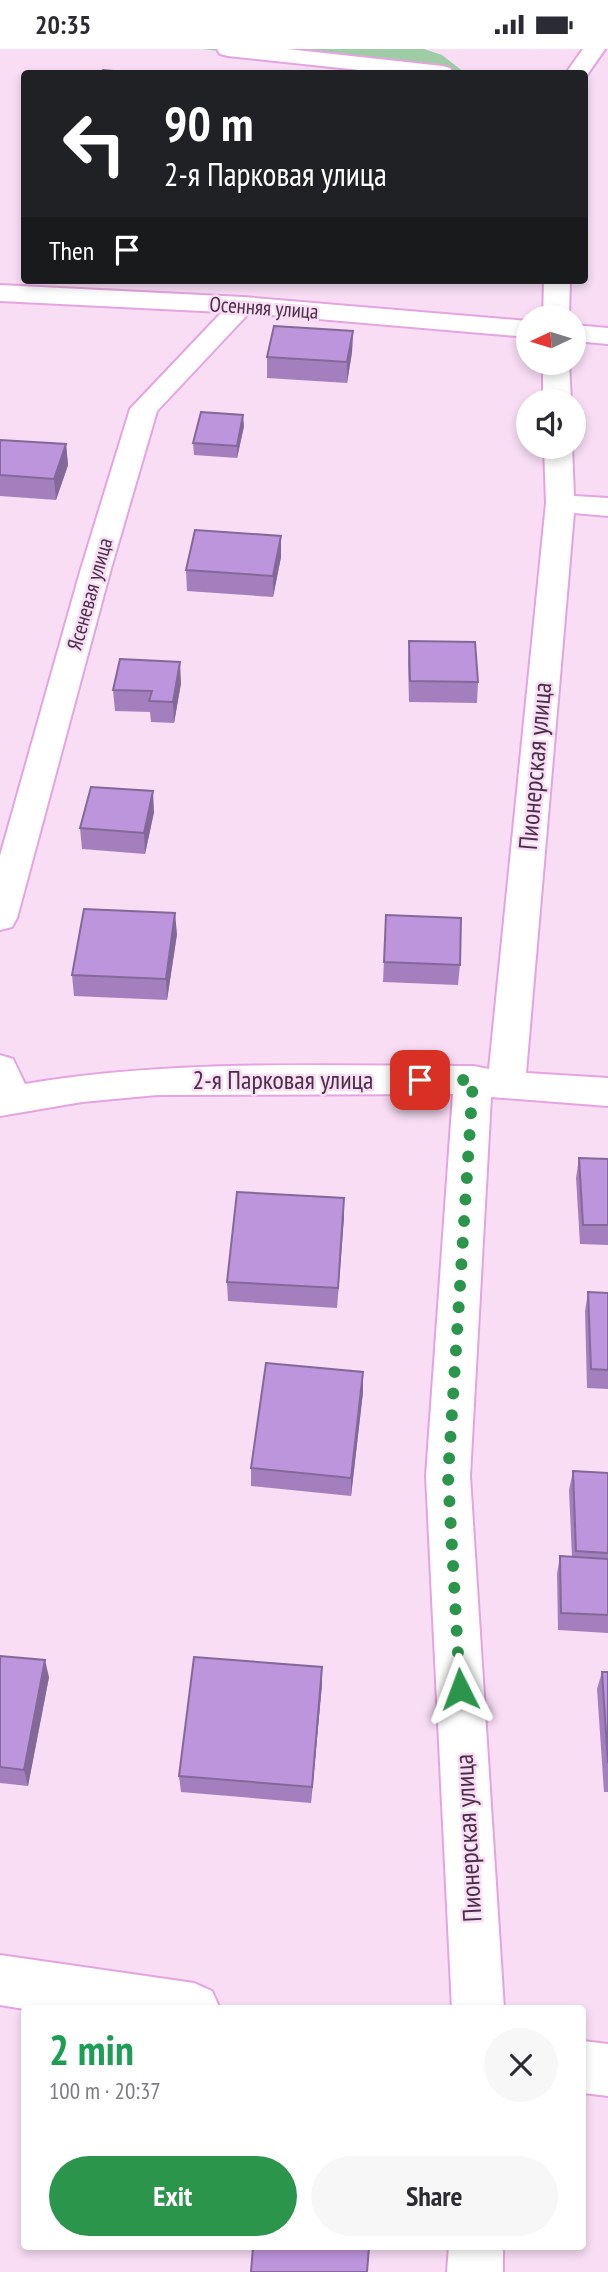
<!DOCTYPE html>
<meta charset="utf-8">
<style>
:root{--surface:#fff;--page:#f7f7f7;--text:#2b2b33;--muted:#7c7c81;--accent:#2c954c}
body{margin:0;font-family:"PT Sans Narrow",sans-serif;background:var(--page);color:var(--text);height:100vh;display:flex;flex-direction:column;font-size:26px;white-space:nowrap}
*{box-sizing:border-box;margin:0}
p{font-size:23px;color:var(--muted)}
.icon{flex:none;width:38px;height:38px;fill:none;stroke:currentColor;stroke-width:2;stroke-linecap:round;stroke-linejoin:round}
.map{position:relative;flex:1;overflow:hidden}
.side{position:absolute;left:21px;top:1956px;width:565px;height:245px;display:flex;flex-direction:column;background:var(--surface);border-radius:7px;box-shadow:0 4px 10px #0003}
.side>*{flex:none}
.hud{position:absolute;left:21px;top:21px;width:567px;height:214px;border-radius:7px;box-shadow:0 4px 10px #0003;background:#202124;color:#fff;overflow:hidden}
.needle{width:46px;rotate:266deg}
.controls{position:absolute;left:516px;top:256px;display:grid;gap:14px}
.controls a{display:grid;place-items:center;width:70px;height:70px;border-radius:50%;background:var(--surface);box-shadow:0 4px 10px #0003;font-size:35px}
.pin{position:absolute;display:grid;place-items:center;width:60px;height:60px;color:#fff;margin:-30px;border-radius:14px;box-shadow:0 4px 10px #0006}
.me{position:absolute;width:77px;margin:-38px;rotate:357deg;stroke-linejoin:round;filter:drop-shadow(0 0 5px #0008)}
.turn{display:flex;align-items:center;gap:24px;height:147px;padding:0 28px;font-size:32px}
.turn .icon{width:91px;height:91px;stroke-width:2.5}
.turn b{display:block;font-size:49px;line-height:60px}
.then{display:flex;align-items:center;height:66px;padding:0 28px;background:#0003;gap:14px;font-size:26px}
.round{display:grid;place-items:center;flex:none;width:74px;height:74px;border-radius:37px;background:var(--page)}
.head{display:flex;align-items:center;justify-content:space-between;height:119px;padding:0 28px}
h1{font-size:42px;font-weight:700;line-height:52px;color:#1e9e55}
.action{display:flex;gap:14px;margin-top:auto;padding:14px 28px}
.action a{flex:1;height:80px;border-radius:42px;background:var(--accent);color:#fff;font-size:28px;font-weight:700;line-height:80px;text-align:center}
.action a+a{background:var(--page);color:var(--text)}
.status{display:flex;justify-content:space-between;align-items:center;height:49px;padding:0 35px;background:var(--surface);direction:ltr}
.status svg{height:19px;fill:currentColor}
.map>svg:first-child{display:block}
</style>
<div class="status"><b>20:35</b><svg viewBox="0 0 49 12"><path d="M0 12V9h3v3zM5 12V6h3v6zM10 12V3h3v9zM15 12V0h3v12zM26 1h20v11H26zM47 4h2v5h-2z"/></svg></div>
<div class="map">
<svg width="608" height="2223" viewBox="0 0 608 2223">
<rect width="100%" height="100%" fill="#f8ddf5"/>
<path fill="#9dcca5" d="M202,0H424L442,6L465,24H409Z"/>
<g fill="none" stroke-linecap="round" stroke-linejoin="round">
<defs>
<g id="street">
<path d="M217,0H287L442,17L450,19L453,24H387L228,7L220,5Z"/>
<path d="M583,0H605L585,29L584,24H566Z"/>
<path d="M544,231H570L569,268H543Z"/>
<path d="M0,236L243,248L528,272V288L249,264L157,362L110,523L17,869L12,878L0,881V807L80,523L130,360L222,263L0,252Z"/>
<path d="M574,276L608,279V295L574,292Z"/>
<path d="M543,313H569L571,352H543Z"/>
<path d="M544,397H572L574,447L608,449V467L574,464L526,1024L608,1029V1057L491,1048L470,1427L504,1960H452L426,1427L453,1045L157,1046L82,1053L0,1067V1006L13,1010L25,1035C172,1010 323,1017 473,1017L489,1020L546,454Z"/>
<path d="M0,1906L194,1934L212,1942L220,1960H24L0,1956Z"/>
<path d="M583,1992L608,1995V2047L583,2044Z"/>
<path d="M449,2198H503V2223H447Z"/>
</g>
</defs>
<use href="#street" stroke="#e5a4e0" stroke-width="4"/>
<use href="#street" fill="#fff" fill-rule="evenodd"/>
</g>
<g fill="#a380bd">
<path d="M353,282L352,303L347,334L267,329V308Z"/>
<path d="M244,377L237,409L194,406L193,394Z"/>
<path d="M0,391L66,395L68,416L56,451L0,447Z"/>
<path d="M281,487V508L273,548L187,542L186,521Z"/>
<path d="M409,592L478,633L477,654L409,653L408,613Z"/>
<path d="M181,634L174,674L151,673L150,663L115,662L113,641Z"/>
<path d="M154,763L145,805L82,800L80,779Z"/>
<path d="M386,866L460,916L458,936L383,933Z"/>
<path d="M177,885L167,951L74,947L72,926Z"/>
<path d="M579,1109L608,1110V1196L580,1195L576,1129Z"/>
<path d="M344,1149L337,1259L228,1252L227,1233Z"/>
<path d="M588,1243L608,1244V1340L587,1339L585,1262Z"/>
<path d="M363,1343L351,1447L251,1437V1419Z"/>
<path d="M573,1422L608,1424V1584L558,1581L557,1525L560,1507L572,1508L569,1441Z"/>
<path d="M0,1607L49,1628L28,1737L0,1734Z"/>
<path d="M322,1618V1635L311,1754L181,1743L179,1727Z"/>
<path d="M602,1623H608V1743H604L597,1640Z"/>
</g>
<g fill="#84689a">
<path d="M353,282L352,303L347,334V313Z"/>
<path d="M243,366L244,377L237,409V397Z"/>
<path d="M66,395L68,416L56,451L54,430Z"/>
<path d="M281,487V508L273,548V527Z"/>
<path d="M180,613L181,634L174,674L173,653Z"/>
<path d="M153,742L154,763L145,805L144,784Z"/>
<path d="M175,864L177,885L167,951L166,930Z"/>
<path d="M344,1149V1169L337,1259L338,1239Z"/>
<path d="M363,1323V1343L351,1447V1429Z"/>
<path d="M45,1611L49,1628L28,1737L24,1721Z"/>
<path d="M322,1618V1635L311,1754L312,1738Z"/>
</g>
<g fill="#bd95dc" stroke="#84689a" stroke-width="2">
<path d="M103,21L135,24H100Z"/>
<path d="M274,277L353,282L347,313L267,308Z"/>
<path d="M201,363L243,366L237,397L193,394Z"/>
<path d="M0,391L66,395L54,430L0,426Z"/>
<path d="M195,481L281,487L273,527L186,521Z"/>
<path d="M409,592L475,593L478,633L410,632Z"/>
<path d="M120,610L180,613L173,653L149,652L152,642L113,641Z"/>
<path d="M91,738L153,742L144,784L80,779Z"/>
<path d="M84,860L175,864L166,930L72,926Z"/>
<path d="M386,866L461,869L460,916L384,913Z"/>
<path d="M579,1109L608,1110V1176H583Z"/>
<path d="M237,1143L344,1149L338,1239L227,1233Z"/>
<path d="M588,1243L608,1244V1321L591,1320Z"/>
<path d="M266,1314L363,1323L351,1429L251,1419Z"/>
<path d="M573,1422L608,1424V1504L576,1502Z"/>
<path d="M560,1507L608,1510V1566L561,1564Z"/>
<path d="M0,1607L45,1611L24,1721L0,1718Z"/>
<path d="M194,1608L322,1618L312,1738L179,1727Z"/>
<path d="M602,1623H608V1714Z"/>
<path d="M253,2198H369L367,2223H251Z"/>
</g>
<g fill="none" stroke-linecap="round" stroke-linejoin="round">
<path stroke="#2c954c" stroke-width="12" stroke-dasharray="0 21.6" d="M420,1031H473L448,1427L460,1640"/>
</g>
<g text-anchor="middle" stroke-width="5" stroke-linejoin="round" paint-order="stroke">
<g font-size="21" fill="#4a2f48" stroke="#f8ddf5">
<text transform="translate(264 259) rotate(4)" y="7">Осенняя улица</text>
<text transform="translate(90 545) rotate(-74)" y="7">Ясеневая улица</text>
</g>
<g font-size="26" fill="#4a2f48" stroke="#f8ddf5">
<text transform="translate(535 717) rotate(-85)" y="9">Пионерская улица</text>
<text x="283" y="1040">2-я Парковая улица</text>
<text transform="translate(468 1789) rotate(-93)" y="9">Пионерская улица</text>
</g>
</g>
</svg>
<div class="controls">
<a><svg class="needle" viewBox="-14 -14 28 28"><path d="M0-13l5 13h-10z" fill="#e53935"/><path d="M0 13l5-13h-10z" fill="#7c7c81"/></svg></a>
<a><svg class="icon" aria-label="sound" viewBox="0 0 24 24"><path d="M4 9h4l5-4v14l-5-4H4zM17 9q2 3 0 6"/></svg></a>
</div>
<div class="pin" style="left:420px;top:1031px;background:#d93025"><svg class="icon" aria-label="arrive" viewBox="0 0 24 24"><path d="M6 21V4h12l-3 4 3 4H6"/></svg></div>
<svg class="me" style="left:460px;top:1640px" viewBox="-20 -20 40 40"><path d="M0-17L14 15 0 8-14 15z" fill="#2c954c" stroke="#fff" stroke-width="4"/></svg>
<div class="hud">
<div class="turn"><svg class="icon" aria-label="left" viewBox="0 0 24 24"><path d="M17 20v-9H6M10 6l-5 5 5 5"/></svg><div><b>90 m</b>2-я Парковая улица</div></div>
<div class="then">Then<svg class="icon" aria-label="arrive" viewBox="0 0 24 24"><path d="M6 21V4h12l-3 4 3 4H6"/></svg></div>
</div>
<section class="side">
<div class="head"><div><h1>2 min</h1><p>100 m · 20:37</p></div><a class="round"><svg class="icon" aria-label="close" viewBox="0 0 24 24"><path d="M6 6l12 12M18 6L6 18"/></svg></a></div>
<div class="action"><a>Exit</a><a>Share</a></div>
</section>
</div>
